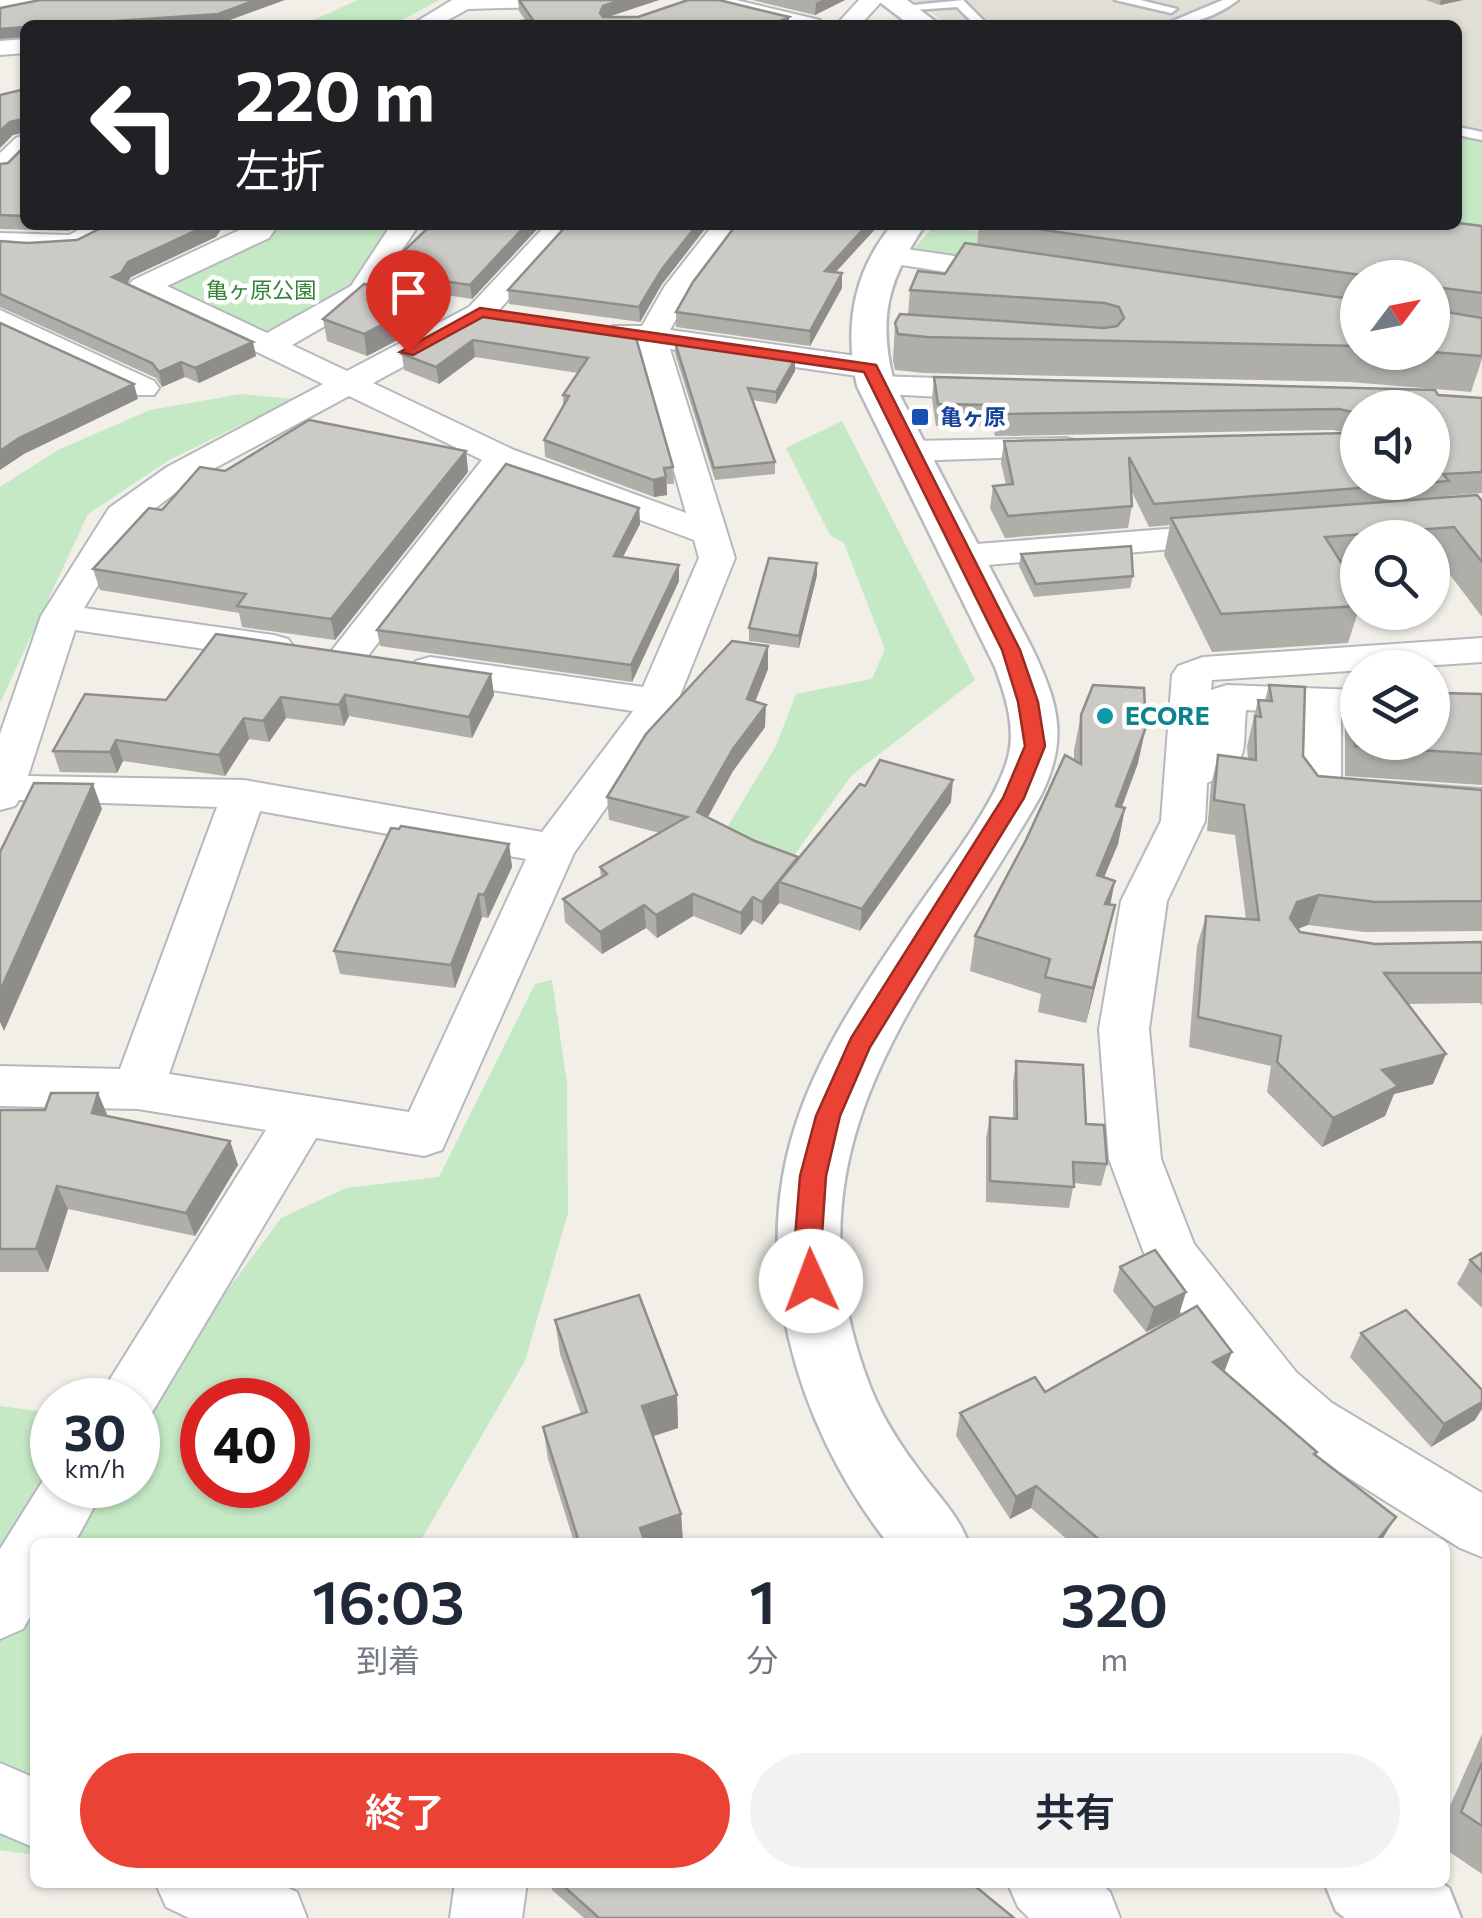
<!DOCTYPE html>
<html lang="ja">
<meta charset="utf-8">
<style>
:root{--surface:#fff;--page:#f2f2f3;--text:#1f2937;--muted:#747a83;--accent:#ea4335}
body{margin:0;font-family:Commissioner,"Noto Sans JP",sans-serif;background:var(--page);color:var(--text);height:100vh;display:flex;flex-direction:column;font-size:38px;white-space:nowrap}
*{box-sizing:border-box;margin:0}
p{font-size:32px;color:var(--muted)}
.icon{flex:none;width:55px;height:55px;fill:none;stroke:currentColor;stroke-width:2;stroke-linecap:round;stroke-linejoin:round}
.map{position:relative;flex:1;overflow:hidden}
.drawer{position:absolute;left:30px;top:1538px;width:1420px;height:350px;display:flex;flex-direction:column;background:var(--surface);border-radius:15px;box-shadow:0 2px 8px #0004}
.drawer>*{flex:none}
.hud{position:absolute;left:20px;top:20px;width:1442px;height:210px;border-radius:15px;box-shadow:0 2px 8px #0004;background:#202124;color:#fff;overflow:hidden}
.needle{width:65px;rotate:58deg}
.tools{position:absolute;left:1340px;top:260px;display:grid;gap:20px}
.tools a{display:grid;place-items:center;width:110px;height:110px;border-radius:50%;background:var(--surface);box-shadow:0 2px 8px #0004;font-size:50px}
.speed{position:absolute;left:30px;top:1378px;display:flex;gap:20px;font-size:50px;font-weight:700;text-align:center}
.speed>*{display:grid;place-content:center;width:130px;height:130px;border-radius:50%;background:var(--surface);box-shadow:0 2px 8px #0004;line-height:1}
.speed small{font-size:25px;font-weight:400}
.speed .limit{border:15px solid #d22;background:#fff;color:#111}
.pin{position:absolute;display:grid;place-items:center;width:85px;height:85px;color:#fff;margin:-102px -42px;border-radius:50% 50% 50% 0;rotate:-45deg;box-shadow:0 0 10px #0007}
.pin .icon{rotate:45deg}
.me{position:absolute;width:110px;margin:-55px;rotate:358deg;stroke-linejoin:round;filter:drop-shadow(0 0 8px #0008)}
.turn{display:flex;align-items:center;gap:35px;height:210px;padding:0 50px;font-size:45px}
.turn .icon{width:130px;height:130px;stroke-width:2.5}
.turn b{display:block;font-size:70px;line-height:85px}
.eta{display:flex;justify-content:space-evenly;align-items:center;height:170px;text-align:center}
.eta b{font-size:60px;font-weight:600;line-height:70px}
.button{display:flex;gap:20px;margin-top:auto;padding:20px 50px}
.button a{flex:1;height:115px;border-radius:60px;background:var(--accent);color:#fff;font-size:40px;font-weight:600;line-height:115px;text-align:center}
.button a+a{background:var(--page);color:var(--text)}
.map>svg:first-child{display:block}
</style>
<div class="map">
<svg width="1482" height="1918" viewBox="0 0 1482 1918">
<rect width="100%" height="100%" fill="#f1efe8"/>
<path fill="#e1ded6" d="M913,0H1482V142L1458,136V25H949Z"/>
<g fill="#c5e8c5" fill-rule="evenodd">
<path d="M358,0H440L392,25H302Z"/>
<path d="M1458,136L1482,142V245L1458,225Z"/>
<path d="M280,225H393L345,293L271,337L168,293L171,283L272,237Z"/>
<path d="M935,226L1017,237L998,265L924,253L915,247Z"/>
<path d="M241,394L295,399L171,459L88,514L0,703V487L58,450L150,410Z"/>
<path d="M842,421L975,680L851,776L785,868L723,834L776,746L796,694L872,679L885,649L844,543L830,535L786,448Z"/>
<path d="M552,980L567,1084L568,1213L525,1361L420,1542H35V1855L0,1850V1406L52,1413V1485H138V1411L281,1218L346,1188L439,1177L535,984ZM202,1400H288V1485H202Z"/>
</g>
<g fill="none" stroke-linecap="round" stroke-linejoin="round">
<defs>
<g id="lane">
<path d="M963,0L988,25H975L957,7L900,11L894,7Z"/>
<path d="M1115,0H1140L1177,9L1171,13Z"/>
<path d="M1223,0H1238C1216,17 1190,25 1163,25Z"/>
<path d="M1458,127L1482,132V140L1458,135Z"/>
</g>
<g id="street">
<path d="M0,0H50L47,5L0,14Z"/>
<path d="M452,0H551L540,7L468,9L439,25H411Z"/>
<path d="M698,0H736L820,20L823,25H784L701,5Z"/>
<path d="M859,0H883L860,25H836Z"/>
<path d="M25,39V53L0,55V41Z"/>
<path d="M25,135V158L9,174L0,176V153L16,138Z"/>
<path d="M88,225H119C92,263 40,253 0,251V233L69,235Z"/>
<path d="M250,225H278L269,238L167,286L267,333L351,286L391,225H419L380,282L377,296L292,345L347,371L469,307L546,225H575L491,319L373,383L514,450L686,513L638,344L613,340L609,333L613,326H642L665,286L713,225H742L690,294L670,330L871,358L882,361L887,368L882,375L871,378L670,349L735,558L673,713L574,853L442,1150L424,1156L316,1138L148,1419L138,1423V1400H97L266,1130L138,1109L0,1106V1066L120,1069L217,807L19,800L15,806L0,810V734L41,616L109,508L167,467L323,384L133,292L128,286L133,280ZM349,396L482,460L333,649L327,657L333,665L347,669L361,665L509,471L694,540L699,558L643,687L430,657L416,661L410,669L416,677L430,681L633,711L542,832L244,780L28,776L75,630L274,659L288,655L294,647L288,639L274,635L84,608L136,523L191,481ZM260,811L526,859L409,1112L169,1074Z"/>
<path d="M886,246L1016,265L1026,268L1031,274L1026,280L1016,283L876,261L872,255L876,249Z"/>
<path d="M0,310L154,381L159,388L154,395H132L0,331Z"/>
<path d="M876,376L998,380L1009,383L1014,390L1009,397L998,400L865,393L860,386L865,379Z"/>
<path d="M1066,438L1078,441L1083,448L1078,455L910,461L898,458L893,451L898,444L910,441Z"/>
<path d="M1229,524L1242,527L1247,535L1242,543L964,567L951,564L946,556L951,548L964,545Z"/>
<path d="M1482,638V662L1212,680L1211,690L1227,685L1358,690V716L1341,715V779L1482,789V817L1309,802L1298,786L1300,713L1246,710C1242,755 1251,763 1207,783L1205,821L1167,901L1149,1029L1161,1159L1194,1244L1296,1372L1332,1403L1482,1493V1557L1460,1548L1290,1441L1254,1410L1151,1272L1109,1159L1099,1029L1121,901L1161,821L1172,675L1178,666L1203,657Z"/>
<path d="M52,1466V1485H106L75,1542H35V1609L23,1629L0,1639V1549Z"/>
<path d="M0,1763L35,1778V1848L0,1833Z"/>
<path d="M155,1882H275L297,1892L307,1918H189L166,1907Z"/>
<path d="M455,1882H527L522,1918H450Z"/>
<path d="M1007,1882H1099L1110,1892L1120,1918H1029L1018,1907Z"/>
</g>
<g id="secondary">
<path d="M877,0H907L940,25H910Z"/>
<path d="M892,225H925C887,281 877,319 895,386L1032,648C1058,703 1069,738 1041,795C928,995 774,1141 871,1389C883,1419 902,1448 922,1474C939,1497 958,1515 968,1542H887C795,1423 747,1261 799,1115C824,1044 869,979 911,917C939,875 1003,797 1010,748C1014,720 1004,692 995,667L857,386C844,327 853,272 892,225Z"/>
<path d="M1324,1882H1440L1449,1888L1461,1918H1345L1336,1911Z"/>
</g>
</defs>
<use href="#lane" stroke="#b5b8bc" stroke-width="5"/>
<use href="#street" stroke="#b5b8bc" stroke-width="4"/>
<use href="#secondary" stroke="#b6babf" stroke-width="5"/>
<use href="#lane" fill="#fff" fill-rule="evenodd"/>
<use href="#street" fill="#fff" fill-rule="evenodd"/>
<use href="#secondary" fill="#fff" fill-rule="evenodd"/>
</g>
<g fill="#afaea9" fill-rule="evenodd">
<path d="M518,0H659L608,17H789V25H520V21H526L519,11Z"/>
<path d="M752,0H845L815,15Z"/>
<path d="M1426,0H1463L1440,5Z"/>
<path d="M25,89V225H80L68,231L0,229V164L8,163L24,147V133L13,135Z"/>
<path d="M107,225H224L216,237L131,277L127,284L256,356L199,383L185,377L162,387L156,378L0,307V241L27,243L77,240Z"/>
<path d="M431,225H541L472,299L392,287L386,285L384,270Z"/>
<path d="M567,225H708L662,284L640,322L509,304L508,290Z"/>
<path d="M979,225L1482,226V359L1471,392L1350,382L924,373L895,370L893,360L895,323L908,314L910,290L945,274L977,245ZM1358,278H1432V352H1358Z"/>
<path d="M836,273H842V288L810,346L676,327V312Z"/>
<path d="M435,297L438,319L367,356L327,341L323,319Z"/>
<path d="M484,310L634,331L673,467L674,484H667V495L654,497L545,457L544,440L563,405V395L578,373L475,357L439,384L404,370L402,354Z"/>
<path d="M675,342L795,359V371L776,404L752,400L775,462V474L715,480L675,354Z"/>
<path d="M934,377L1482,398V493L1445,496L1444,497L1482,501V617L1441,563L1432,564V538H1358V570L1346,571L1358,589V612L1348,643L1212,652L1164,555L1170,525L1149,527L1131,490L1132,506L1128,528L1005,538L990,508L993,486L1006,485L1001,463L1004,441L1346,433L1333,430L995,436L993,426H936L932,399ZM1358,408L1432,482H1358Z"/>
<path d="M466,451L468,472L335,640L242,627L239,613L100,590L93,569L162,510L225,471Z"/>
<path d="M639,508L640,524L623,557L679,581L632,682L380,646L377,630Z"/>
<path d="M1021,554L1133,576L1130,588L1034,597L1019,566Z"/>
<path d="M817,563V575L799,648L749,641V628Z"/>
<path d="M768,669L755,702L765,727L733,771L708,817L755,841L798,860L951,802L860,931L779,903L762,925L753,920L741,935L693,916L657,938L646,928L602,954L565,922L563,899L601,877L600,867L660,833L609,820L607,797Z"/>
<path d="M491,674L494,695L472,738L349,716L344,726L286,718L269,742L249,739L225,776L123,761L117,773L60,772L53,751L166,700Z"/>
<path d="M1269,685L1303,756L1318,776L1482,790V931L1364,932L1308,925L1298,929L1300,932L1375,944L1482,942V1006L1480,1003L1407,1004L1433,1084L1394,1094L1385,1116L1322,1147L1267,1092L1271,1066L1189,1047L1197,946L1206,916L1246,919L1235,835L1207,831L1211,785L1218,755L1248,759L1247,746L1258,700H1265Z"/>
<path d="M1354,691L1358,742L1443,693L1482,694V785L1345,776V721Z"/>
<path d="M1081,715L1138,763L1122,807L1125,808L1118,844L1104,877L1110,904L1107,940L1086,1023L1038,1012L1041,994L970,971L975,936L1074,760V750Z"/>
<path d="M509,844L512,867L488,918L482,917L455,988L340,974L334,951Z"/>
<path d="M1016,1061L1086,1124L1107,1164L1101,1186L1074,1183L1069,1208L986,1202V1138L990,1117L1013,1119V1082Z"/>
<path d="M98,1093L108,1117L230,1141L238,1165L195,1236L68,1209L48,1272H0V1110H45Z"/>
<path d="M1482,1253V1308L1457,1284L1470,1260Z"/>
<path d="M1120,1267L1179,1315L1146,1332L1113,1291Z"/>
<path d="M555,1320L677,1395L678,1428L653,1436L681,1514L683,1542H574L548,1459L543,1427L581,1414L560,1354Z"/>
<path d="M1361,1333L1475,1420L1431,1447L1350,1357Z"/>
<path d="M1224,1372L1317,1452L1315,1455L1384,1542H1070L1031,1508L1010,1519L956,1436L960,1413L1045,1392Z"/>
<path d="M1482,1734V1874L1445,1849V1817Z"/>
<path d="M550,1882H970L1014,1918H584L552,1890Z"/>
</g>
<g fill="#8f8d8a">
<path d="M256,0H285L219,24L199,25H58Z"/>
<path d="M621,0H659L604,18L600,13L603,6Z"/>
<path d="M822,0H845L815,15L816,3Z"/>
<path d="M1441,0H1463L1440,5Z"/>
<path d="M789,17V25H772Z"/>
<path d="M25,27V37L0,39V29Z"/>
<path d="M23,119L25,132L13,135L0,148V131L10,122Z"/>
<path d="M66,225H80L68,231Z"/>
<path d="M208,225H224L216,237L131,277L125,287L112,277L128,262Z"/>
<path d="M526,225H541L472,299L470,285Z"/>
<path d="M697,225H708L662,284L640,322L639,307L662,269Z"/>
<path d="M867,225H879L824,285L825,271Z"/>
<path d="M842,273V288L810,346V331Z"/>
<path d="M435,297L438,319L367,356L364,334Z"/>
<path d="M473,340L475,357L439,384L436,367Z"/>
<path d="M253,342L256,356L199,383L195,368Z"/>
<path d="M795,359V371L776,404V392Z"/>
<path d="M181,362L185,377L162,387L159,372Z"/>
<path d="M134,384L138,399L24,454L0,470V451L19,438Z"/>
<path d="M466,451L468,472L335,640L331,619Z"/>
<path d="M666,477L667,495L654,497L653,480Z"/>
<path d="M639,508L640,524L615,572L614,556Z"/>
<path d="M817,563V575L799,648V636Z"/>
<path d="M679,565V581L632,682L631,665Z"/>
<path d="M768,646V669L747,722V699Z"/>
<path d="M491,674L494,695L472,738L469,717Z"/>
<path d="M345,695L349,716L344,726L339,705Z"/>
<path d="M281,697L286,718L269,742L263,721Z"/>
<path d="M766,705L765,727L733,771L698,835L697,812L733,749Z"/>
<path d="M244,718L249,739L225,776L219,755Z"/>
<path d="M1146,727L1138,763L1109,841L1116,806Z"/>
<path d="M116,740L123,761L117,773L110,752Z"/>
<path d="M953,780L951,802L860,931L862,909Z"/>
<path d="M93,784L102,809L4,1031L0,1022V991Z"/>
<path d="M1125,808L1118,844L1090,911L1097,875Z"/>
<path d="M509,844L512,867L488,918L484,895Z"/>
<path d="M798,857L797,880L779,882V903L762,925V902Z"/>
<path d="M1115,881L1108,916L1105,904Z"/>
<path d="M479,894L482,917L455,988L451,965Z"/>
<path d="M693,894V916L657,938L656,915Z"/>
<path d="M1319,895L1308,925L1288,932L1290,918L1297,902Z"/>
<path d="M753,897V920L741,935V913Z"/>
<path d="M644,905L646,928L602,954L600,932Z"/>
<path d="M1115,905L1107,940L1086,1023L1093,988Z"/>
<path d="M1446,1054L1433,1084L1394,1094L1385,1116L1322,1147L1333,1118L1382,1070Z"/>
<path d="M98,1093L108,1117L92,1113Z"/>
<path d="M230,1141L238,1165L195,1236L186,1213Z"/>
<path d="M57,1186L68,1209L48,1272L36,1249Z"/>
<path d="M1186,1292L1179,1315L1146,1332L1154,1308Z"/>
<path d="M1232,1352L1223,1375L1213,1362Z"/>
<path d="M677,1395L678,1428L645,1439L642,1406Z"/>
<path d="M1482,1402V1409L1475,1420L1431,1447L1444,1424Z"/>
<path d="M1036,1486L1031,1508L1010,1519L1016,1497Z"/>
<path d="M681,1514L683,1542H641L640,1528Z"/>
<path d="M1396,1517L1383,1538L1380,1542H1376Z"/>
</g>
<g fill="#cccac5" stroke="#8f8d8a" stroke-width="2.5">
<path d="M40,0H256L218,14L58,25H25V27L0,29V8Z"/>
<path d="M519,0H621L603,6L600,13L603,17H638L688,0H719L789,17L772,25H523L520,21L533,20Z"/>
<path d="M25,89V216L0,215V164L8,163L24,147L23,119L10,122L0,131V95Z"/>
<path d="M1458,223L1482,226V293L1443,288L1439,291L1440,311L1482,318V356L1432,352V278H1368V276L1009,225H1458Z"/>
<path d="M107,225H208L128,262L121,273L112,277L253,342L195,368L181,362L159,372L152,363L0,294V241L27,243L77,240Z"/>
<path d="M431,225H526L470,285L390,273L384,270Z"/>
<path d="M567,225H697L662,269L639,307L508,290Z"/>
<path d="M736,225H867L825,271L842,273L810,331L676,312L693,282Z"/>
<path d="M965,243L1358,300V346L927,337L898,334L895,323L900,314L1104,328L1117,326L1124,318L1119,307L1105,303L910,290L918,271L945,274Z"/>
<path d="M364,284L435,297L364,334L323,319Z"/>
<path d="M484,310L634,331L673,467L664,468L666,477L653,480L544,440L569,396L563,395L588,358L473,340L436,367L402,354Z"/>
<path d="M0,323L134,384L19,438L0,451Z"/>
<path d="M675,342L795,359L776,392L748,388L775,462L714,468Z"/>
<path d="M934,377L1435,390L1438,395L1482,398V472L1443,474L1449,481L1154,504L1129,457L1132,506L1008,516L993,486L1013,484L1004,441L1351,433L1358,425V482H1432V408H1358V419L1352,412L1339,409L998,414L995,405L938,404Z"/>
<path d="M309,420L466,451L331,619L237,606L246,594L93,569L149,508L162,510L200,467L225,471Z"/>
<path d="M506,464L639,508L614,556L679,565L631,665L377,630Z"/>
<path d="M1477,495L1482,501V562L1454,527L1325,537L1358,589V595H1353L1358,603V606L1221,614L1171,518Z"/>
<path d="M1131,546L1133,576L1036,584L1021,554Z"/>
<path d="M769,558L817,563L799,636L749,628Z"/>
<path d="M216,634L491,674L469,717L345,695L339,705L281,697L263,721L244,718L219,755L116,740L110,752L53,751L85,694L166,700Z"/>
<path d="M732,641L768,646L747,699L766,705L733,749L697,812L755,841L798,857L762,902L753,897L741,913L693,894L656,915L644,905L600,932L563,899L607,874L600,867L687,817L607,797L646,734Z"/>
<path d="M1432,684L1439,685L1443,693L1482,694V754L1355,746L1354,691H1358V742H1432Z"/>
<path d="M1093,685L1144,688L1146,727L1116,806L1125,808L1097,875L1115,881L1105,904L1115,905L1093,988L1045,977L1050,959L975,936L1026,840L1065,755L1081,764V715Z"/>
<path d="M1269,685L1305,687L1303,756L1318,776L1482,790V901L1375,902L1319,895L1297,902L1290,918L1300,932L1375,944L1482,942V973H1384L1446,1054L1382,1070L1398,1086L1333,1118L1277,1062L1281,1036L1198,1017L1206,916L1259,920L1244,805L1214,800L1218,755L1256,760L1255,716L1261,717L1258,700L1272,701Z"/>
<path d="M880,760L953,780L862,909L779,882L860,784L865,786Z"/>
<path d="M34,783L93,784L0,991V852Z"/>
<path d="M401,826L509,844L484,895L479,894L451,965L334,951L391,828L399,829Z"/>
<path d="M1016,1061L1083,1065L1086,1124L1104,1125L1107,1164L1073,1162L1074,1187L990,1181V1117L1017,1119Z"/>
<path d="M51,1093H98L92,1113L230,1141L186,1213L57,1186L36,1249H0V1110H45Z"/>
<path d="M1155,1250L1186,1292L1154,1308L1120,1267Z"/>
<path d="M1482,1253V1272L1470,1260Z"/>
<path d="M639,1295L677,1395L642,1406L681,1514L640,1528L645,1542H579L543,1427L587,1412L555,1320Z"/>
<path d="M1197,1306L1232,1352L1213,1362L1317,1452L1314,1454L1396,1517L1379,1538L1384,1542H1102L1036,1486L1016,1497L960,1413L1035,1377L1045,1392Z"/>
<path d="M1406,1310L1482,1390V1402L1444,1424L1361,1333Z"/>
<path d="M1482,1763V1826L1461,1812Z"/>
<path d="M559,1882H970L1014,1918H599Z"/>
</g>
<path fill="#ea4335" stroke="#982c22" stroke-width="2.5" d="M480,308L876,365L1020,650L1038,702L1045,746L1024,798L870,1047L840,1116L826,1176L821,1250L824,1281L820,1289L811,1292L802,1289L794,1250L800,1176L816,1116L851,1038L1003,798L1025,746L1018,702L1002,650L864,372L483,317L413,355L400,352Z"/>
<rect fill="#1a4fb4" stroke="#fff" stroke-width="4" x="910" y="407" width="20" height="20" rx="5"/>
<circle fill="#0f9aa8" stroke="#fff" stroke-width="4" cx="1105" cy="716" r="10"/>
<g text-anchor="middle" stroke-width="9" stroke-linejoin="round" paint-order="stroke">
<g font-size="22" fill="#348238" stroke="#fff">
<text x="261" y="298">亀ヶ原公園</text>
</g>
<g font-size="22" font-weight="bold" fill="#164399" stroke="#fff" text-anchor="start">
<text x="940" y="425">亀ヶ原</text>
</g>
<g font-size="25" font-weight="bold" fill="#0d838f" stroke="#fff" text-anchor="start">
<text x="1125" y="725">ECORE</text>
</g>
</g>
</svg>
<div class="tools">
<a><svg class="needle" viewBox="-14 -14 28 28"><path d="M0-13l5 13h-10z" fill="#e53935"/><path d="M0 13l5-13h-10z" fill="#747a83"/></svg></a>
<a><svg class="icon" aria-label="sound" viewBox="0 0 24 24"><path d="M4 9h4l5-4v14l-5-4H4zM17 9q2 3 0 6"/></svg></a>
<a><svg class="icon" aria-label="search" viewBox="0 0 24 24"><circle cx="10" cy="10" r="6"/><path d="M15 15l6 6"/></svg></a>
<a><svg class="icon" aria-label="layers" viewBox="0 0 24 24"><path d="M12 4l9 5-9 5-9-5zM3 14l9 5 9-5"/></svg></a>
</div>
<div class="speed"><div>30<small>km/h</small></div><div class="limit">40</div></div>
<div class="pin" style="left:408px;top:352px;background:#d93025"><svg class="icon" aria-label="arrive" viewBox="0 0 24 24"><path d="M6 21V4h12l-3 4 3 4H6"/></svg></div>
<svg class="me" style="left:811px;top:1281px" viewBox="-20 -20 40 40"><circle r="19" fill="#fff"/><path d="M0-13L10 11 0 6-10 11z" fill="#ea4335"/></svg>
<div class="hud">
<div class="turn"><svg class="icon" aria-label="left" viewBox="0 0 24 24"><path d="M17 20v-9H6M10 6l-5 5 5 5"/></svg><div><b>220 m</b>左折</div></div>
</div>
<section class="drawer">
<div class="eta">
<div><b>16:03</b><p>到着</p></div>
<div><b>1</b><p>分</p></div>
<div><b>320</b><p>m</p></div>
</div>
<div class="button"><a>終了</a><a>共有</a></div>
</section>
</div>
